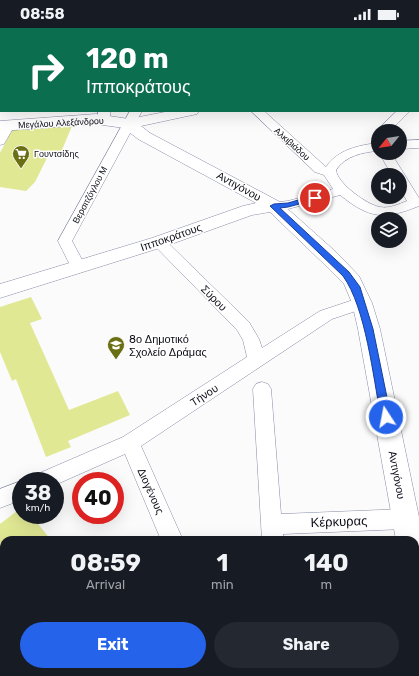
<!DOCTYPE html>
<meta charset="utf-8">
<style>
:root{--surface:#171b24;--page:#242831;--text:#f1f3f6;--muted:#9ea1a6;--accent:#2563eb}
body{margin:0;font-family:Rubik,sans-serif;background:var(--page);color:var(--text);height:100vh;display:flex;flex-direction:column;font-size:15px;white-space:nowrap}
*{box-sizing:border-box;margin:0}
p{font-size:13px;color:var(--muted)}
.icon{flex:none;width:22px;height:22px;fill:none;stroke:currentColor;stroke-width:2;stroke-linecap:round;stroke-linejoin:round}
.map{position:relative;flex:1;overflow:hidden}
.sheet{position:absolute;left:0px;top:508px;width:419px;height:140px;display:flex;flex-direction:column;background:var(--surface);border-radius:12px 12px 0 0;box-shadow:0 4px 16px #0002}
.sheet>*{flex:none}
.guide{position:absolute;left:0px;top:0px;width:419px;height:84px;box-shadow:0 4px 16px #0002;background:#0b6e4f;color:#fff;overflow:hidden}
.needle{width:26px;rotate:240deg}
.buttons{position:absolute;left:371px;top:96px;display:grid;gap:8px}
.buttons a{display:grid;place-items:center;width:36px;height:36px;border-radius:50%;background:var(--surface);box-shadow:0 4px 16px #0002;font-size:20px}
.speed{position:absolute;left:12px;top:444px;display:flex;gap:8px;font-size:20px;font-weight:700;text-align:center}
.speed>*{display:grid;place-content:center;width:52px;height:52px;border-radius:50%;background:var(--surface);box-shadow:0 4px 16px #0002;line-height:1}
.speed small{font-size:10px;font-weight:400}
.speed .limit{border:6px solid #d22;background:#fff;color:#111}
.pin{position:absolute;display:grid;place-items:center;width:34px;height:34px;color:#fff;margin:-17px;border:2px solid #fff;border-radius:50%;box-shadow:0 1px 4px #0007}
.me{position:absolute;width:44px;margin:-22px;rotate:349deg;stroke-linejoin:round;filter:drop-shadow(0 0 3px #0008)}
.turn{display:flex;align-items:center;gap:14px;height:84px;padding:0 20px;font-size:18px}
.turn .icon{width:52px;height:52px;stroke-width:2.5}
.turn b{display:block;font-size:28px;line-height:34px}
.eta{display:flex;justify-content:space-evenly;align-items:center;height:68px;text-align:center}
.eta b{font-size:24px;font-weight:700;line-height:28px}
.button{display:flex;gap:8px;margin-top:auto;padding:8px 20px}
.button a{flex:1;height:46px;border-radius:24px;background:var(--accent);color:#fff;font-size:16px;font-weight:700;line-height:46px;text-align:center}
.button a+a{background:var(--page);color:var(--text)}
.status{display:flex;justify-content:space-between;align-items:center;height:28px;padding:0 20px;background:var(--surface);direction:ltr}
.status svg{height:11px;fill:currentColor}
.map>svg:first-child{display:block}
</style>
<div class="status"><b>08:58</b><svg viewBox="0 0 49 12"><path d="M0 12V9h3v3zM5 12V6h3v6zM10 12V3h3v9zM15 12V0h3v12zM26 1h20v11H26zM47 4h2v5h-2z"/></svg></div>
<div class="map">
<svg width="419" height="648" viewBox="0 0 419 648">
<rect width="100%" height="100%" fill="#fbfbfb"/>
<g fill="#e1e894">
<path d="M72,98L59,129L48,128L35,154L26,163L0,159V125L13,100Z"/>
<path d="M31,269L42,291L30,295L69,382L118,363L130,387L68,413L71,419L46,429L16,351L12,353L0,324V279Z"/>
<path d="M21,480V487H31L51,512H4V550L0,544V496Z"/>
<path d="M11,644H55L51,648H14Z"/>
<path d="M59,644H104L99,648H62Z"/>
</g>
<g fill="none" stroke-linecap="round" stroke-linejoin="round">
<defs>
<g id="street">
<path d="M0,0H6L1,1L0,4Z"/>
<path d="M61,0H71L72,1H62Z"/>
<path d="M283,0H294L295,1H284Z"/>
<path d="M98,83H110V92L108,95H100L98,92Z"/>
<path d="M130,83H142L72,213L86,239L83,243L78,244L73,243L58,213Z"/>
<path d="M251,83H264L326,139C337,122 359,117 378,115V123C363,124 345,128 336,142C337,155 367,177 380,179C389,181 399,176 407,173L400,161V147H392L379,125H391L419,170V178C384,192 370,191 340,167L288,181H269L267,178L269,175L288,173L333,161L324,147L315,144Z"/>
<path d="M397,83H410L390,103H378V104L377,103L379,100Z"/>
<path d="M9,93L13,94L15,97L4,116L0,117V102L5,94Z"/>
<path d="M419,112V120L400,121V113Z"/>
<path d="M159,209L164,211L249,294L259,311L262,320L320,283L362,269L368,271L370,275L368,279L332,291L141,418L183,512H161L125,426L55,457V453H32L35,447L123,409L247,329L243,312L237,302L154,217L152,214L154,211Z"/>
<path d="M262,354L268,356L271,361L281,486L405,481L412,484L415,491L412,498L405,501L283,506L284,512H262L253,361L256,356Z"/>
<path d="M21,453V472L0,480V461Z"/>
<path d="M218,644H242L244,648H220Z"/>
<rect x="267" y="644" width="24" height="4"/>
</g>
<g id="secondary">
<rect x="365" y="0" width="13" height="1"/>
<rect x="418" y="19" width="1" height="8"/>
<rect x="418" y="35" width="1" height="9"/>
<path d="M170,83H199L197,86L141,98L150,105L280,174L336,224L359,248L372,275L380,301L419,489V564L415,563V512H396L358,301L352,275L344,256L322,234L270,184L252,187L166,218L0,270V256L152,210L243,178L256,175L138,111L124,100L96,96L0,103V93L96,86L129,91Z"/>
</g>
</defs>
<use href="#street" stroke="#878ba6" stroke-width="1"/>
<use href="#secondary" stroke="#878ba6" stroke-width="1"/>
<use href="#street" fill="#fff" fill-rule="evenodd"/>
<use href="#secondary" fill="#fff" fill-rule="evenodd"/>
</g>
<path fill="#2563eb" stroke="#184099" d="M315,167L318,168V171L288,179L280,180L349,244L360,259L373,301L391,389L389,392L386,393L382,392L381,389C373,349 366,280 343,248L270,178L274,176L288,175Z"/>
<defs>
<symbol id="supermarket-pin" viewBox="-11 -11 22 30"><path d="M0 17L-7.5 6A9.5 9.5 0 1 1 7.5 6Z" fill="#6b6f14" stroke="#fff"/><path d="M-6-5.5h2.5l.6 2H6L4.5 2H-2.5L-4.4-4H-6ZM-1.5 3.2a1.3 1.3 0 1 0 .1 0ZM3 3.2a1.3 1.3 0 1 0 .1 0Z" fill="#fff"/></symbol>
<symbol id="school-pin" viewBox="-11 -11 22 30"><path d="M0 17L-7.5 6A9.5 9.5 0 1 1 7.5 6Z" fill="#6b6f14" stroke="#fff"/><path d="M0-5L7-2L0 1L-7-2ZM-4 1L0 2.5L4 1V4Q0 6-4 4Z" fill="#fff"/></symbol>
</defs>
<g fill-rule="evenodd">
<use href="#supermarket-pin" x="11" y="116" width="20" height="27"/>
<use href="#school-pin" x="106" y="307" width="20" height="27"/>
</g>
<g text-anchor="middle" stroke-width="3" stroke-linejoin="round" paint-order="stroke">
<g font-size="9" fill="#0d0e18" stroke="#fff">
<text transform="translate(61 95) rotate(-3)" y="3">Μεγάλου Αλεξάνδρου</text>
<text transform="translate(292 116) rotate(42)" y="3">Αλκιβιάδου</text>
<text transform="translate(90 167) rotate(-62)" y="3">Βερσιτζόγλου Μ</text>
</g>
<g font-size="9" fill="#0d0e18" stroke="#fff" text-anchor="start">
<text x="34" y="129">Γουντσίδης</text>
</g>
<g font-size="11" fill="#0d0e18" stroke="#fff">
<text transform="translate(239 158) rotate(29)" y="4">Αντιγόνου</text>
<text transform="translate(171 209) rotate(-19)" y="4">Ιπποκράτους</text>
<text transform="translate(214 270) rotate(45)" y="4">Σύρου</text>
<text transform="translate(204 367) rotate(-33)" y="4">Τήνου</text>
<text transform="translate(397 447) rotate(79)" y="4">Αντιγόνου</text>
<text transform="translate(151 463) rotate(66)" y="4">Διογένους</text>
</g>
<g font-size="11" fill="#0d0e18" stroke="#fff" text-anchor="start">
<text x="129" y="315">8ο Δημοτικό<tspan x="129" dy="13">Σχολείο Δράμας</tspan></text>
</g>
<g font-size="13" fill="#0d0e18" stroke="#fff">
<text transform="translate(339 493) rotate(-2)" y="5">Κέρκυρας</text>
</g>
</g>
</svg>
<div class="buttons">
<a><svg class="needle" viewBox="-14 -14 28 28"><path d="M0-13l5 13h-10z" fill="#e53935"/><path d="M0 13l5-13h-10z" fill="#9ea1a6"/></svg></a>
<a><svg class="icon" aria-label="sound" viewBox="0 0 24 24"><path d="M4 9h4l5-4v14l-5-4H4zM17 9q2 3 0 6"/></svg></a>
<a><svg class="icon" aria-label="layers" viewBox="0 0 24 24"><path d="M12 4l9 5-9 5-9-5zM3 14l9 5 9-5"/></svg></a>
</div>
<div class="speed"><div>38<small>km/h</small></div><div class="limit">40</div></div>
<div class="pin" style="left:315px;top:170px;background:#d93025"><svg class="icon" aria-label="arrive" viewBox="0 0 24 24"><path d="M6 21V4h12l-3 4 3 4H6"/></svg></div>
<svg class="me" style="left:386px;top:389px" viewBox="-20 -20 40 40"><circle r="17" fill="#2563eb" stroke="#fff" stroke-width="3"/><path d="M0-11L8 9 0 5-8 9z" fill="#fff"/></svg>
<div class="guide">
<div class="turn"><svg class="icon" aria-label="right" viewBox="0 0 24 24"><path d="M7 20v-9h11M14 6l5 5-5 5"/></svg><div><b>120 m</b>Ιπποκράτους</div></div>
</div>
<section class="sheet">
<div class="eta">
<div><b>08:59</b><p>Arrival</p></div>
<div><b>1</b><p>min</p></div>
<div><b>140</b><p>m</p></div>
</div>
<div class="button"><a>Exit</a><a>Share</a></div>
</section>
</div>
